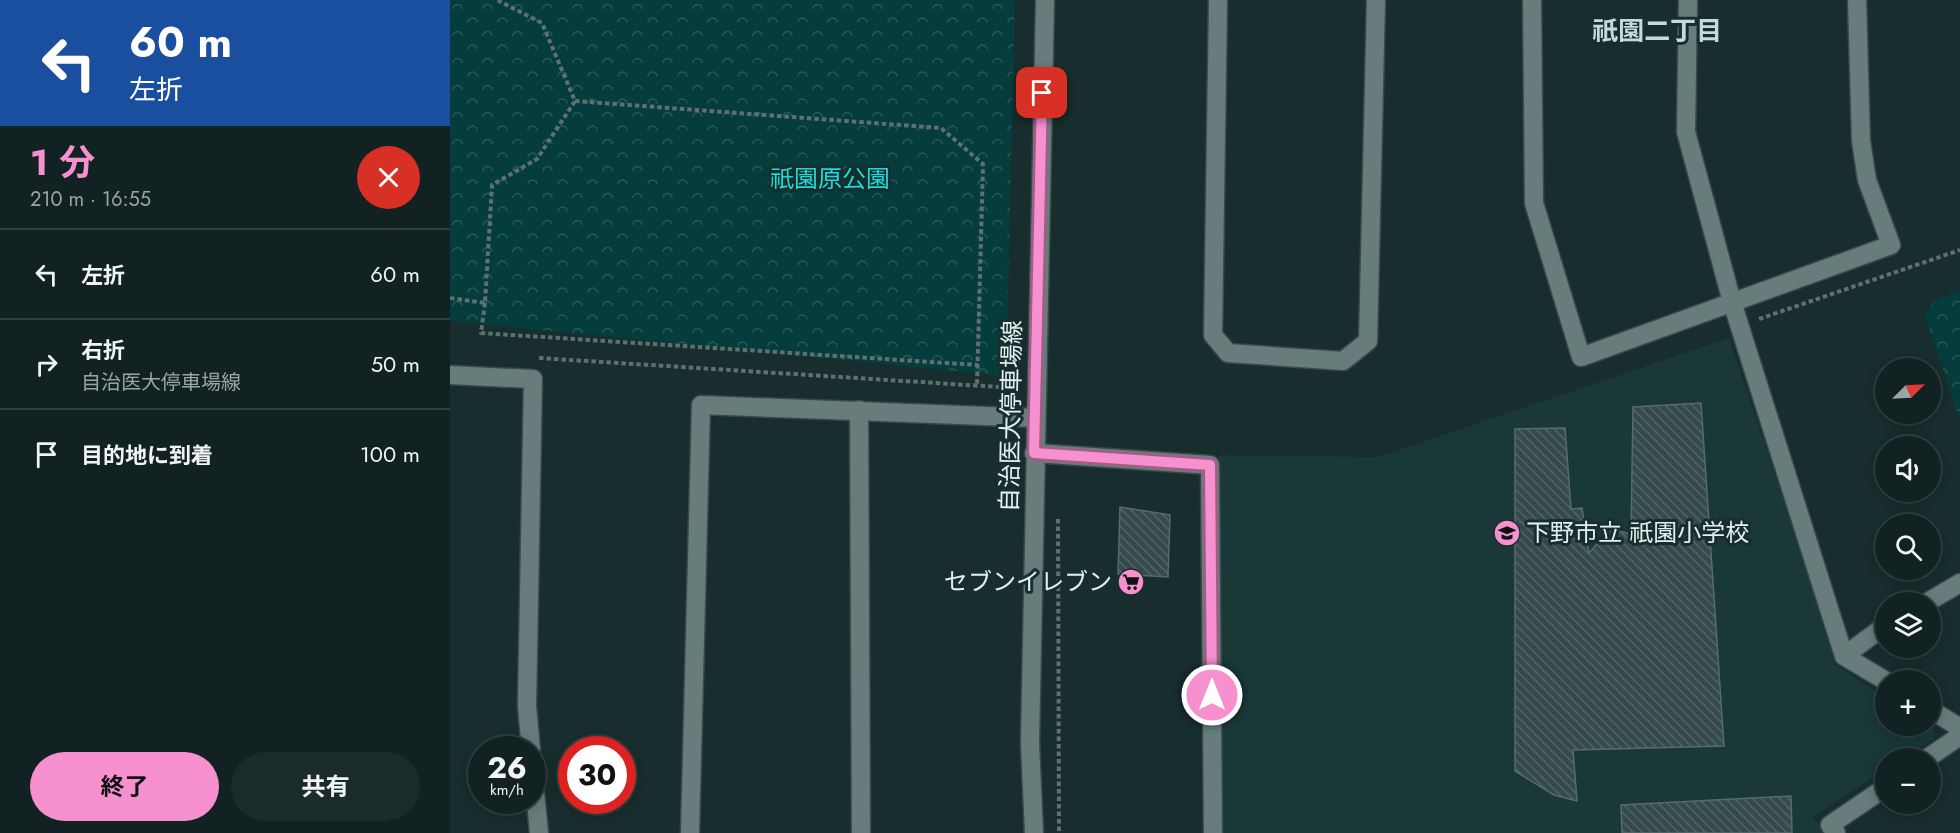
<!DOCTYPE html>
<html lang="ja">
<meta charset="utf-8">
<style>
:root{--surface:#122222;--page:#1b2a2a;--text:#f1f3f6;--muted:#9ca4a5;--line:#313f40;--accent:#f690cf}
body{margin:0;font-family:Jost,"Noto Sans JP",sans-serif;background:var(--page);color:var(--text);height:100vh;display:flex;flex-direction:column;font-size:22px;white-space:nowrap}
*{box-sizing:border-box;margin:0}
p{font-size:20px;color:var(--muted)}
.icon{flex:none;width:33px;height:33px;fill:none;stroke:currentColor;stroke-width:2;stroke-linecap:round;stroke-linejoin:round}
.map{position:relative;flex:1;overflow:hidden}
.side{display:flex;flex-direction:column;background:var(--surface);width:450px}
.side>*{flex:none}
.banner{background:#1a4fa0;color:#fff;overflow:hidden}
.needle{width:39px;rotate:66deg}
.fabs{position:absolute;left:1425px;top:358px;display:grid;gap:12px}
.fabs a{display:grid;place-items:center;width:66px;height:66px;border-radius:50%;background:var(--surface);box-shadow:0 3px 15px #0003,0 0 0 2px var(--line);font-size:30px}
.speed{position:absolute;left:18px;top:736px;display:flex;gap:12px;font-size:30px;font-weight:700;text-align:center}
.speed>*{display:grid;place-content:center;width:78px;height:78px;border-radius:50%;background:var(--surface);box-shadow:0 3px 15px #0003,0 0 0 2px var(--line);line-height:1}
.speed small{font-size:15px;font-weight:400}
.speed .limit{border:9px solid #d22;background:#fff;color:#111}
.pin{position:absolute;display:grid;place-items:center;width:51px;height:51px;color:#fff;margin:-26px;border-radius:12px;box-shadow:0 3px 9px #0006}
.me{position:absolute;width:66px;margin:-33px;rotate:0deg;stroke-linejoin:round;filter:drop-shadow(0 0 4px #0008)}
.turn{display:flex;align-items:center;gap:21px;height:126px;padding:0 30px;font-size:27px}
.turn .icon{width:78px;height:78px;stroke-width:2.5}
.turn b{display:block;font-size:42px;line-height:51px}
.round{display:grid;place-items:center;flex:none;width:63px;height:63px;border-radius:32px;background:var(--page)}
.overview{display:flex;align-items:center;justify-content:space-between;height:102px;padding:0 30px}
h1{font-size:36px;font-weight:700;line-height:45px;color:var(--accent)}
.button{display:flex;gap:12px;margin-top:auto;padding:12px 30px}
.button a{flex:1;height:69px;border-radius:36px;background:var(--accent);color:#111;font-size:24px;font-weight:700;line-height:69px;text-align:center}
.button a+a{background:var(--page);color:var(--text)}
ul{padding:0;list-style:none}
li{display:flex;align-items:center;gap:18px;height:90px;padding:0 30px;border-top:2px solid var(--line)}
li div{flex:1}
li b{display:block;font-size:22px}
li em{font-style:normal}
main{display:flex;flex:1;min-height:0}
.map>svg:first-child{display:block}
</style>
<main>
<section class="side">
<div class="banner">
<div class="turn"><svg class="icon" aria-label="left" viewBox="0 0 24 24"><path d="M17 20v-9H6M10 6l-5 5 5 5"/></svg><div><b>60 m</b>左折</div></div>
</div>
<div class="overview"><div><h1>1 分</h1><p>210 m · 16:55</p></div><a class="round" style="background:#d93025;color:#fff"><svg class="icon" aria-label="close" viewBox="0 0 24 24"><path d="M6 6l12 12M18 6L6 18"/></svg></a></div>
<ul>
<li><svg class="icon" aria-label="left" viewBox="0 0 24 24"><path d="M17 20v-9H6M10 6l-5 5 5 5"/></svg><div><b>左折</b></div><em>60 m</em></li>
<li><svg class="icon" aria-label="right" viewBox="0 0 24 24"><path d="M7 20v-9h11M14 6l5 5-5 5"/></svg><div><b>右折</b><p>自治医大停車場線</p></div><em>50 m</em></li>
<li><svg class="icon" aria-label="arrive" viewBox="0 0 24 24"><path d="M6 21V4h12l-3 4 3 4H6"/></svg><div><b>目的地に到着</b></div><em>100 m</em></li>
</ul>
<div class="button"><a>終了</a><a>共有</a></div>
</section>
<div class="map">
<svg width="1510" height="833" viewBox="0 0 1510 833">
<defs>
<pattern id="forest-crowns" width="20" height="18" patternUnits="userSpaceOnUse" patternTransform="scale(1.5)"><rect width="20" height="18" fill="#053d3c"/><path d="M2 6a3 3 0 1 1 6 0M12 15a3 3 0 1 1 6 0" fill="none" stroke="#295958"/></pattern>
<pattern id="building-back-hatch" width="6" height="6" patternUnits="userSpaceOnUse" patternTransform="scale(1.5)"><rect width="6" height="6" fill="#354a4a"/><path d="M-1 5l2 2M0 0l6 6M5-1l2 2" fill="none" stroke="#526464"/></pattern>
</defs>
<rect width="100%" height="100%" fill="#182d2d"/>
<path fill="#193837" d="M1279,338L1370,608L1368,609L1385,664L1435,697L1436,726H1480L1484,728V739L1453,759H1436L1435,770L1363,817L1376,833H773L769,455L928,457Z"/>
<g fill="url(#forest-crowns)">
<path d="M0,0H565L556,376L0,321Z"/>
<path d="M1510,291V420L1475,316L1484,300Z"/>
</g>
<g fill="url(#building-back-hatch)" stroke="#566c6c" stroke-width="1.5">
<path d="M1251,403L1274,746L1123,750L1127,801L1104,795L1065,771V429L1115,428L1121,509L1132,508L1139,553L1160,529L1181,534L1183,407Z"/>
<path d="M670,507L720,515L718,577L668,574Z"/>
<path d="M1341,796L1342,833H1172L1171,805Z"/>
</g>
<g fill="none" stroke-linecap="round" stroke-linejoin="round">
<defs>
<g id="street">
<path d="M768,0L763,335L778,353L893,361L918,341L926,0"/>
<path d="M1082,0L1084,203L1131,357L1441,245L1417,180L1411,141L1407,0"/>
<path d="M1238,0L1236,132L1282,302L1394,656L1436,681"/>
<path d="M0,375L83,379L77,706L81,750"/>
<path d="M409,410L411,833"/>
<path d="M584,453L760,465L763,833"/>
<path d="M1476,603L1510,583"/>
<path d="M1394,656L1436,625"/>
<path d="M1480,709L1510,728"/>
<path d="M1476,759L1510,736"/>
<path d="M82,762L89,833"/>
<path d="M240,833L251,405L585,418"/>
<path d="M1386,833L1380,825L1436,787"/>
</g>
<path id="secondary" d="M584,833L580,743L595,0"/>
</defs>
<use href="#street" stroke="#384a4a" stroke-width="21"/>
<use href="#secondary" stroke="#384a4a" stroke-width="21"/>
<g stroke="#5e7070" stroke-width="4" stroke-dasharray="4.5 3" stroke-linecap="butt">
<path d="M125,101L491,128L533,164L527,386"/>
<path d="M0,298L35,303L42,185L87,159L125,101L92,23L47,0"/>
<path d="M35,303L31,333L528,365"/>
<path d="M1309,319L1510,250"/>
<path d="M89,358L565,388"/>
<path d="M608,519L609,833"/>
</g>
<use href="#street" stroke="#667d7c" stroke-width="18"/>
<use href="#secondary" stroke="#667d7c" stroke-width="18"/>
</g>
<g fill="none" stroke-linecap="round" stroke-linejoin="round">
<defs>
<path id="route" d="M592,93L584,453L760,465L762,695"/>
</defs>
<use href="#route" stroke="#a05e87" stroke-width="15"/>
<use href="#route" stroke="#f690cf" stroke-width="10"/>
</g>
<defs>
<symbol id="school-disc" viewBox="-11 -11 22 22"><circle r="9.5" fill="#f690cf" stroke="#182d2d"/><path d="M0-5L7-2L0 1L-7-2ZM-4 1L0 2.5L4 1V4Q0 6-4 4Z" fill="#111"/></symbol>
<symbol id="supermarket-disc" viewBox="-11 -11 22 22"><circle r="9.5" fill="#f690cf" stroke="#182d2d"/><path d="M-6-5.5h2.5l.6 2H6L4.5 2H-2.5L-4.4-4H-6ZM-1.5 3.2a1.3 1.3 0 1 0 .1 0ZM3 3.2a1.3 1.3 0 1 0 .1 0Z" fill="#111"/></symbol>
</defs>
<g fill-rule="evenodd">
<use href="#school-disc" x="1042" y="518" width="30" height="30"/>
<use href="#supermarket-disc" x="666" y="567" width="30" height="30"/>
</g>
<g text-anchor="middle" stroke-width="6" stroke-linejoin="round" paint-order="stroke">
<g font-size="24" fill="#19dcd9" stroke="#182d2d">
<text x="380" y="187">祇園原公園</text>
</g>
<g font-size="24" fill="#e4f0f0" stroke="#182d2d">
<text transform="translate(561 416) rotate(-89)" y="8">自治医大停車場線</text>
</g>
<g font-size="24" fill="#e4f0f0" stroke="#182d2d" text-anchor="start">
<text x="1076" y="541">下野市立 祇園小学校</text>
<text x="662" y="590" text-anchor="end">セブンイレブン</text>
</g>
<g font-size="26" font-weight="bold" fill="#c3dcdb" stroke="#182d2d">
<text x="1207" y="40">祇園二丁目</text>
</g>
</g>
</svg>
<div class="fabs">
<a><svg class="needle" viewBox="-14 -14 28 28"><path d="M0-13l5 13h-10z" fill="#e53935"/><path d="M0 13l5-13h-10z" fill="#9ca4a5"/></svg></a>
<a><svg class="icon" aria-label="sound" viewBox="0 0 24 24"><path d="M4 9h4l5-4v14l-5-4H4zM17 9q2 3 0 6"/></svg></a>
<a><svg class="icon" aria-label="search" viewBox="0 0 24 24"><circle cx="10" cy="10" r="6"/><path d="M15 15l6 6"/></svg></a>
<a><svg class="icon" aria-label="layers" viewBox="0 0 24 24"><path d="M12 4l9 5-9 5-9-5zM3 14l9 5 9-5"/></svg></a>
<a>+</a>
<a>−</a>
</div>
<div class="speed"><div>26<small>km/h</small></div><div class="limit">30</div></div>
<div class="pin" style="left:592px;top:93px;background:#d93025"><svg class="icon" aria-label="arrive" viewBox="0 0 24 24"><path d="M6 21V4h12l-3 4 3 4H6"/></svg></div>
<svg class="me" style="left:762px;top:695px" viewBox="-20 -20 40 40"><circle r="17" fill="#f690cf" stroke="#fff" stroke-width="3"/><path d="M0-11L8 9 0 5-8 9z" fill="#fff"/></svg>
</div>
</main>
